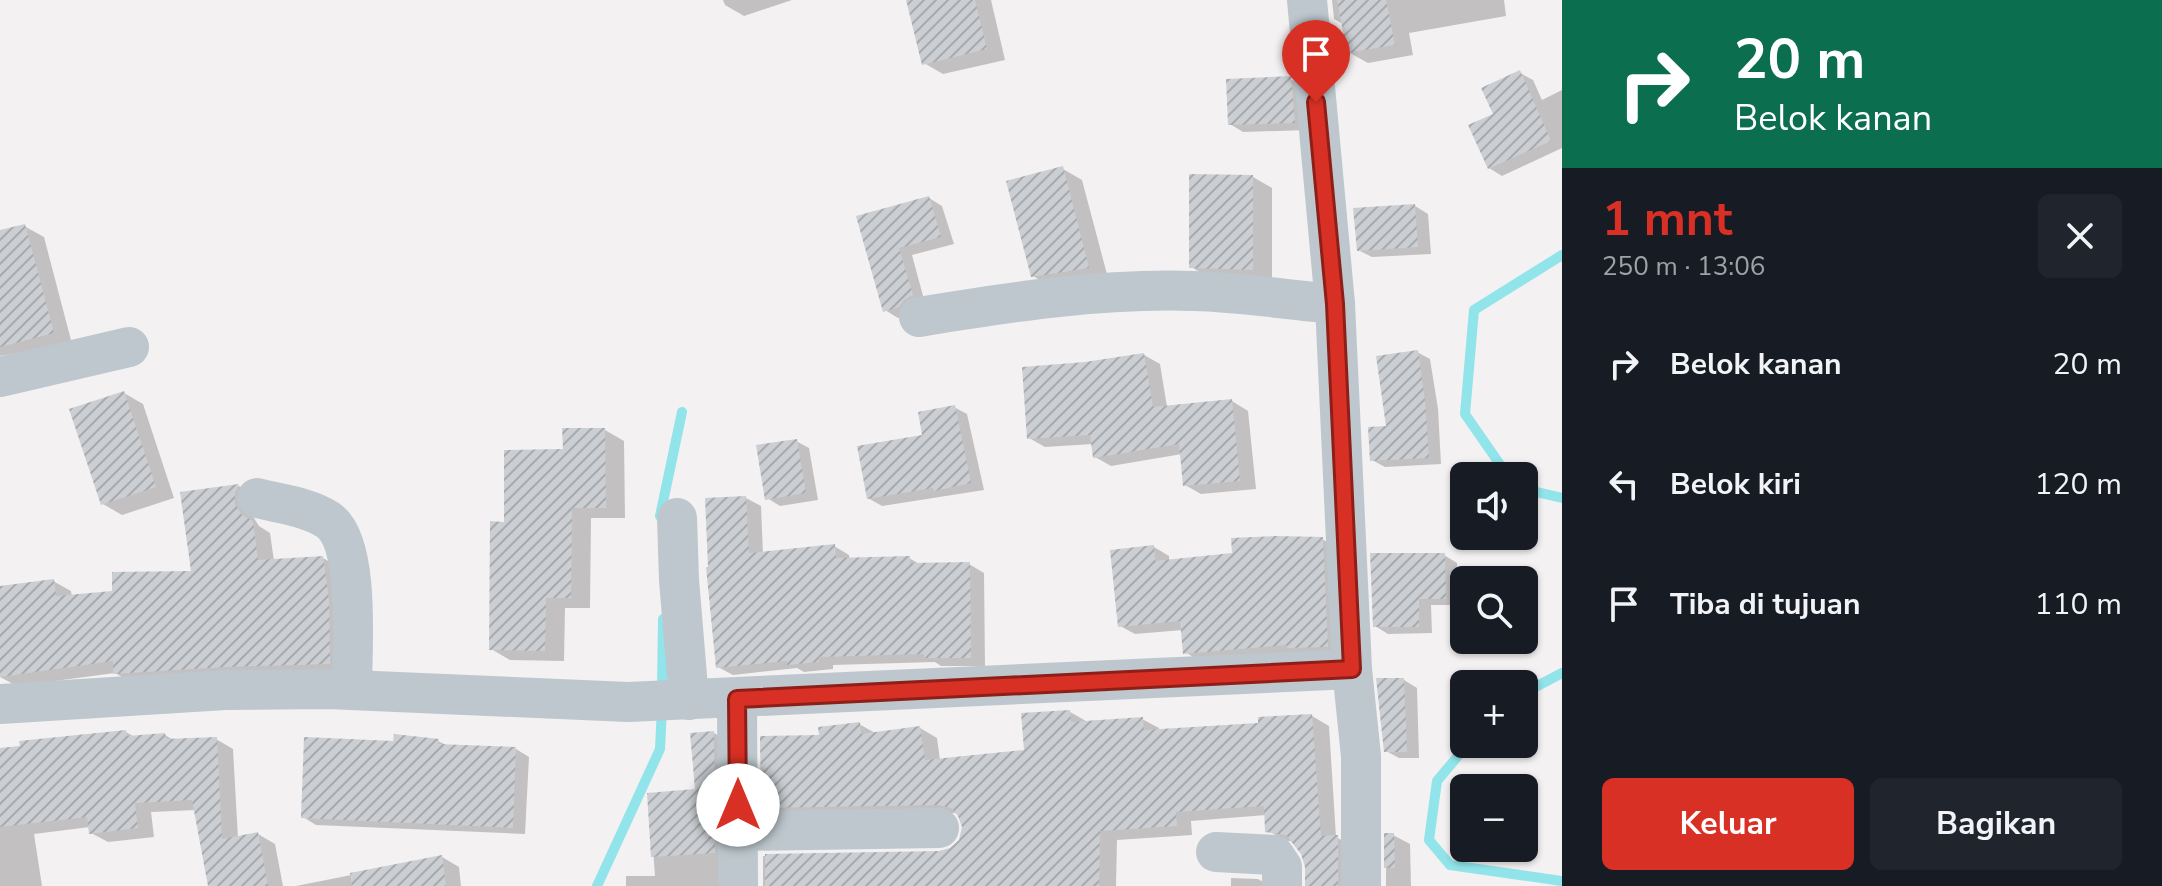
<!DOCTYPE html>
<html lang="id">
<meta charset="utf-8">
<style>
:root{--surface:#171b24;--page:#20242c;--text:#f1f3f6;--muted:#9ea1a6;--accent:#d93025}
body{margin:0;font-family:"Nunito Sans",sans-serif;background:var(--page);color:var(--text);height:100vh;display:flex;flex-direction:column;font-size:30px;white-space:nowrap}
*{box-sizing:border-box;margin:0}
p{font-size:26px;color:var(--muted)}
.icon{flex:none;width:44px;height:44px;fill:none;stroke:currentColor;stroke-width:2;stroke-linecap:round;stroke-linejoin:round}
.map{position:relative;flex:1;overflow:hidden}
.details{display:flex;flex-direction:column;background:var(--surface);width:600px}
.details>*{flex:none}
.hud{background:#0b6e4f;color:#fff;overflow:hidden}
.buttons{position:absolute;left:1450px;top:462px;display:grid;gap:16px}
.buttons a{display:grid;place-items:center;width:88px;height:88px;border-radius:12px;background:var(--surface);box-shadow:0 2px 6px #0004;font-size:40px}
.pin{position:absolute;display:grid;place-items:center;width:68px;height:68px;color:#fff;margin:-82px -34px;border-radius:50% 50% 50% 0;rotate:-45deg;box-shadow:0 0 8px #0007}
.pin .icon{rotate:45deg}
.me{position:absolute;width:88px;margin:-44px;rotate:0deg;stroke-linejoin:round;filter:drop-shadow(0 0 6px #0008)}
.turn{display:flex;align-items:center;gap:28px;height:168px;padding:0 40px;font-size:36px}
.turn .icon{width:104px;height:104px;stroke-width:2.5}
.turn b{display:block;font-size:56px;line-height:68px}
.round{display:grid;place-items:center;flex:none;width:84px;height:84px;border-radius:12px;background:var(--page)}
.headline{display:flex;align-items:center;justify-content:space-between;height:136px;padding:0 40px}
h1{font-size:48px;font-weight:700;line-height:60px;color:var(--accent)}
.action{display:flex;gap:16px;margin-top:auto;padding:16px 40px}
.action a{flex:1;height:92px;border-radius:12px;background:var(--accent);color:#fff;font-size:32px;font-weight:700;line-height:92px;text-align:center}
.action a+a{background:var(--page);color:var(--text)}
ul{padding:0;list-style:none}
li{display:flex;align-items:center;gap:24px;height:120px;padding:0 40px}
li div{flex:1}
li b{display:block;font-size:30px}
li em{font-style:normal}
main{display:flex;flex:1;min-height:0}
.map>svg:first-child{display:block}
</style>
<main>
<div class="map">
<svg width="1562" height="886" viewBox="0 0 1562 886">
<defs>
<pattern id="building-hatch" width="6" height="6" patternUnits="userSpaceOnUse" patternTransform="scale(2)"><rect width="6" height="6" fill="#cbcfd3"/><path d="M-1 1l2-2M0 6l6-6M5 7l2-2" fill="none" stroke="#a7abae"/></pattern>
</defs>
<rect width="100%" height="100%" fill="#f3f1f2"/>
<g fill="#0003">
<path d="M723,0H792L744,16L725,5Z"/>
<path d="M908,0H991L1005,60L943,74L924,63Z"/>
<path d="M1332,0H1504L1506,16L1409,33L1413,55L1368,63L1348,52L1343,24L1334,19Z"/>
<path d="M1520,73L1533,80L1542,100L1562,90V148L1502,176L1489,168L1496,115Z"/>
<path d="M1290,79L1304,86L1308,130L1243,132L1230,124Z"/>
<path d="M1063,169L1082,180L1108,278L1052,287L1033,276Z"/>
<path d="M1253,177L1272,188V280L1211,278L1191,267Z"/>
<path d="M929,198L942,206L954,244L912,255L925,303L912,314L898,318L885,310L859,218Z"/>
<path d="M1415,206L1428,214L1431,254L1372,257L1358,250Z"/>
<path d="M24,226L44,237L72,344L0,356V232Z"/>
<path d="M1417,352L1430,359L1438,409L1441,464L1385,467L1372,460L1389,427Z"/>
<path d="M1144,355L1160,364L1167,407L1232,401L1248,411L1256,489L1201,494L1185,485L1182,454L1111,466L1095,457L1093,444L1045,447L1029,438L1085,364Z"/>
<path d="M124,393L143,404L174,498L122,515L103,504Z"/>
<path d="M954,407L967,414L984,490L882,506L868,498Z"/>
<path d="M605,430L624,441L625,518H591L590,608H565L564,661L510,660L491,649L506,524Z"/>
<path d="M796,441L809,448L818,500L780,506L767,498Z"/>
<path d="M239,486L256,496L252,515L259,526L270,533L274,561L323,558L340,568L347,674L133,683L115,673L17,686L0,677V588L53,581L71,591L72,597L114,593L193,573L182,494Z"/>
<path d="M746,498L761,506L763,554L834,546L849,555L850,560L909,558L921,565L969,564L984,573L985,666H941L935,662L833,665V669L804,672L797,668L733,675L718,667Z"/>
<path d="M1322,539L1337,548L1342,655L1200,661L1185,652L1183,630L1135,634L1120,626L1154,547L1169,556V561L1234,555Z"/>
<path d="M1444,555L1457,563L1458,605H1431L1432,633L1388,634L1375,626Z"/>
<path d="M1404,680L1417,688L1419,758H1399L1386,751Z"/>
<path d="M1070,712L1086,721L1142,719L1159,728V731L1260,724L1312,716L1329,726L1336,837L1354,847V886H1307V867L1303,853L1294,842L1284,840L1267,830L1266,815L1191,821L1192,835L1117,840L1116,886H763V856L940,853L953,849L961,839L964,828L957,813L779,816L763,806L822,737L859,724L877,734L920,728L937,738L940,760L1026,752Z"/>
<path d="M126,732L136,738L165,735L175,741L216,739L233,749L238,838L258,834L275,844L283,886H210L196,810L151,812L154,837L108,842L91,833L90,827L34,834L42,886H0V750Z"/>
<path d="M714,733L730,742L731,886H626V876H655L649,795L698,791Z"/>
<path d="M438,741L448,746L516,749L529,757L525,834L316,825L303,817L395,743Z"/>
<path d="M1386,835H1393L1410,844L1411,886H1386Z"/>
<path d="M442,857L459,867L461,886H296Z"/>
<path d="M1231,878L1258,879L1270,886H1231Z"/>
</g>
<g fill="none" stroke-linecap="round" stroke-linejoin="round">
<g stroke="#91e4e9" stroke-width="10">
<path d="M1508,476L1465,414L1474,310L1562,255"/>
<path d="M1524,489L1562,498"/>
<path d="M660,516L682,412"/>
<path d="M662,691L663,619"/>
<path d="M1524,693L1562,673"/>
<path d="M1468,744L1437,781L1429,840L1450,865L1562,881"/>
<path d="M597,886L660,749L662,707"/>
</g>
</g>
<g fill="url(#building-hatch)">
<path d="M906,0H975L987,49L922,65Z"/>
<path d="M1337,0H1386L1395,45L1347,53Z"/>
<path d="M1520,70L1551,141L1488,169L1468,125L1493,114L1481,88Z"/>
<path d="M1291,76L1295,123L1228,125L1226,79Z"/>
<path d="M1063,166L1089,268L1031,277L1006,181Z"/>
<path d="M1189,174L1253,175V270L1189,268Z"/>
<path d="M929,196L941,237L899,248L913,295L904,300L899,307L883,312L856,216Z"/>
<path d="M1415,204L1418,247L1357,251L1353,208Z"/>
<path d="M25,224L54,333L0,347V230Z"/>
<path d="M1418,350L1425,401L1429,458L1370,461L1368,427L1386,426L1376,356Z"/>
<path d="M1144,353L1153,407L1232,399L1240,481L1183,486L1179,444L1093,458L1090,435L1027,439L1022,367L1085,362Z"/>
<path d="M124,391L156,487L101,505L69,409Z"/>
<path d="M955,405L971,483L934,491L933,488L867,499L857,446L922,435L918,412Z"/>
<path d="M562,428H605L606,508H572L571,598H546L545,651L489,650L490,521L504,522V450L563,449Z"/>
<path d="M797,439L806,493L765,500L756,445Z"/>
<path d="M239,484L235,493V504L242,515L253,521L258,560L323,556L329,600L330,664L224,667L113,674V661L0,677V586L54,579L56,596L112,591V572L191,571L180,492Z"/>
<path d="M746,496L749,553L835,544L836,558L910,556V563L970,562L971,658H924V654L819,657V662L787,665V661L716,668L706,567H708L705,498Z"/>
<path d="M1275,536L1323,537L1328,647L1287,648V645L1183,654L1180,621L1118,627L1110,550L1154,545L1155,561L1232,553L1231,538Z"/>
<path d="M1370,553H1445L1446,599H1419V627H1373Z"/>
<path d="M1376,678H1404L1407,752H1384Z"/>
<path d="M1070,710L1071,722L1143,717L1144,730L1258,723V717L1312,714L1321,836L1338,835V886H1305V867L1301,854L1286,835L1265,832L1264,806L1176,812L1177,826L1100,831L1099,886H765V854L939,851L950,848L959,840L962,827L958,816L951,808L939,805L761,808L760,736L819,735L818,727L860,722L861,734L920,726L925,760L1024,750L1021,713Z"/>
<path d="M126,730L127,736L165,733L166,739L217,737L222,839L258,832L268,886H208L192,800L135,803L138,828L89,834L87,817L0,827V748L20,746L19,741Z"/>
<path d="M714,731L715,853L651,857L647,793L695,789L690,733Z"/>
<path d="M394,734L439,739L438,744L516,747L513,828L301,818L304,737L393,741Z"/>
<path d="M1384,833H1394L1395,868H1384Z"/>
<path d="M442,855L446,886H352L350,873Z"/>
</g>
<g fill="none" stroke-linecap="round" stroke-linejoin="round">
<g stroke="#bdc7cd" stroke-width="40">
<path d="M1307,0L1335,304L1352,669L1361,756V886"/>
<path d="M919,317C1010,302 1101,288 1194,291C1241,292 1288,300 1335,304"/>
<path d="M0,377L129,347"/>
<path d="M257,498C280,504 309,507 328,520C361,542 352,652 352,689"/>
<path d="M677,518L679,580L689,700"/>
<path d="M737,699L738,886"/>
<path d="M0,704L225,690L328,689L628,702L1352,669"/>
<path d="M738,831L939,828"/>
<path d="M1216,852L1274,855L1282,867V886"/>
</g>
</g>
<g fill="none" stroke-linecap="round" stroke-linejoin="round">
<defs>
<path id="route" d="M738,805L737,699L1352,669L1335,304L1316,102"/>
</defs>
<use href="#route" stroke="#8d1f18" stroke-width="20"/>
<use href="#route" stroke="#d93025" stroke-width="14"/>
</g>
</svg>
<div class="buttons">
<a><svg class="icon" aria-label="sound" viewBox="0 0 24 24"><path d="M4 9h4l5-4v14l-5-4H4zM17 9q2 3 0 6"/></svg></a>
<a><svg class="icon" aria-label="search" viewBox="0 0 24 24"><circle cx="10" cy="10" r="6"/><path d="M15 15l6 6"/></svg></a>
<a>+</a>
<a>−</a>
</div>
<div class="pin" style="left:1316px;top:102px;background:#d93025"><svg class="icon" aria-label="arrive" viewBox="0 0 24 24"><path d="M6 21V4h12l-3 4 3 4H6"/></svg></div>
<svg class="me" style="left:738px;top:805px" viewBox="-20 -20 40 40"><circle r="19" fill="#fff"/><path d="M0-13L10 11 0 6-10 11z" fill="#d93025"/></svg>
</div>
<section class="details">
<div class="hud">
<div class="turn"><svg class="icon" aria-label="right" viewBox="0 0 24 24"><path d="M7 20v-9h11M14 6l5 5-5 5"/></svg><div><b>20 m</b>Belok kanan</div></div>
</div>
<div class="headline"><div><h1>1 mnt</h1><p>250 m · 13:06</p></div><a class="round"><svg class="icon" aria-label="close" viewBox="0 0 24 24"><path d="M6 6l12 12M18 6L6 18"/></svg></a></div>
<ul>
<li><svg class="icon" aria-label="right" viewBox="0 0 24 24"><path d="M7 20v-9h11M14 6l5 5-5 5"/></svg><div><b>Belok kanan</b></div><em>20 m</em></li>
<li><svg class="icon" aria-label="left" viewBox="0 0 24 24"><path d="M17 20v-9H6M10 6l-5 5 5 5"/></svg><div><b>Belok kiri</b></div><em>120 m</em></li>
<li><svg class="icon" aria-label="arrive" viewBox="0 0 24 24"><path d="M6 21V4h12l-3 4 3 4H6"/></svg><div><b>Tiba di tujuan</b></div><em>110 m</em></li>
</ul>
<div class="action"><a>Keluar</a><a>Bagikan</a></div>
</section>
</main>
